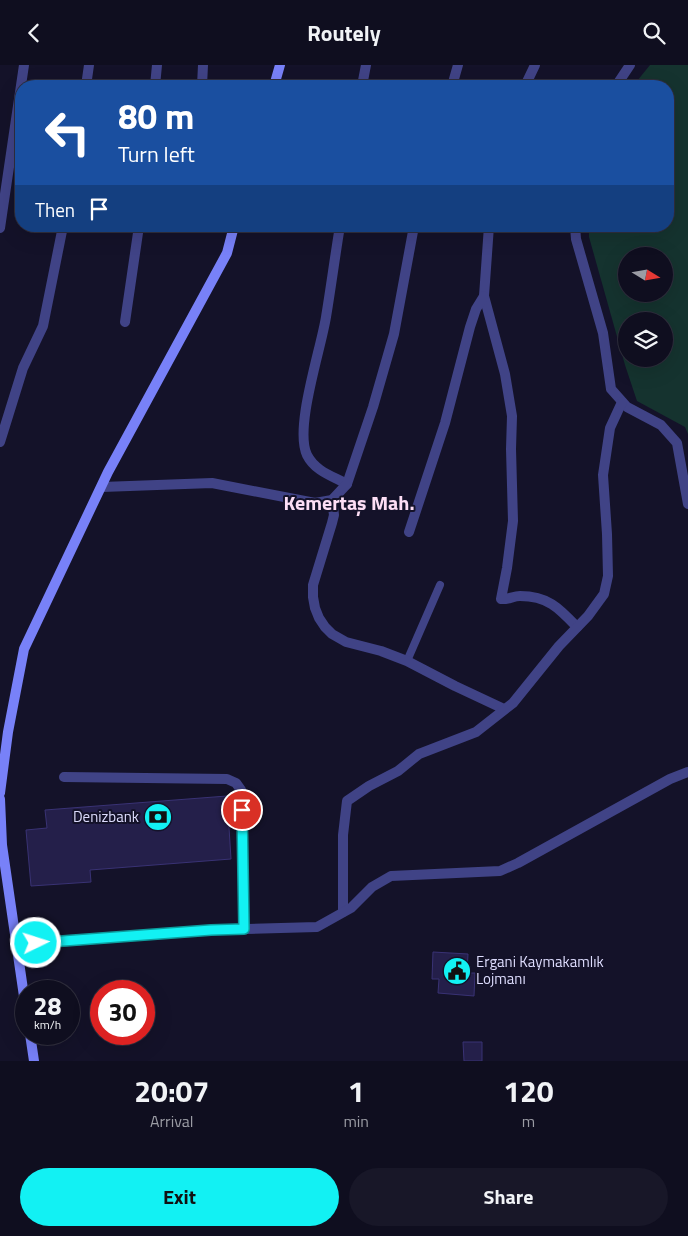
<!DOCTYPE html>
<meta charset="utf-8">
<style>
:root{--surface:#0f0e1f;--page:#181728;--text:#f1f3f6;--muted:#9b9ca4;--line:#2f2e3d;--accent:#12f1f3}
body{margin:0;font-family:"Titillium Web",sans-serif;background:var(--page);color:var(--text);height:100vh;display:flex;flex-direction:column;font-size:19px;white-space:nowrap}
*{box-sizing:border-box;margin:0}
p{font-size:16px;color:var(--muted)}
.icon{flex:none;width:28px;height:28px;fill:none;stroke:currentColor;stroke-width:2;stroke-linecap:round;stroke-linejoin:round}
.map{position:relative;height:996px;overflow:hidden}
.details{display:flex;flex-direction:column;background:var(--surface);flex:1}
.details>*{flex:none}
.banner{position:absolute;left:15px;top:15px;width:659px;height:152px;border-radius:20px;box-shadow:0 5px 20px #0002,0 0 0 1px var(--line);background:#1a4fa0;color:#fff;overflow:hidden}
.needle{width:32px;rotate:101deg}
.controls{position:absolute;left:618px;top:182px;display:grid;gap:10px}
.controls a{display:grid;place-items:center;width:55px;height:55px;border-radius:50%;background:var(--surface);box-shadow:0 5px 20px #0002,0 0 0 1px var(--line);font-size:25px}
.speed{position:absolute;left:15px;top:915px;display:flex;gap:10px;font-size:25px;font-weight:700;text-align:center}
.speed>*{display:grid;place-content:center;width:65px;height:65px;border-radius:50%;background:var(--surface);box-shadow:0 5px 20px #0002,0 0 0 1px var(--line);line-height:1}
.speed small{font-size:12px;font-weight:400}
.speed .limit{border:8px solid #d22;background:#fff;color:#111}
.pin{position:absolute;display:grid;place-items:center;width:42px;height:42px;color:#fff;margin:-21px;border:2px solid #fff;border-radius:50%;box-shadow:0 1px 5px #0007}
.me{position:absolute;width:55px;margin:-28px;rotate:86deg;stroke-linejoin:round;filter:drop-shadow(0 0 4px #0008)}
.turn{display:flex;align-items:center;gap:18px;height:105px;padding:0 20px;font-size:22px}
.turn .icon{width:65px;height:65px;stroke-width:2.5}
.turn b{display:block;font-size:35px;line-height:42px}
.then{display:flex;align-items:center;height:48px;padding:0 20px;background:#0003;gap:10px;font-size:19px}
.eta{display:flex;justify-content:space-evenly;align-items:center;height:85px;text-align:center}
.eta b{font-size:30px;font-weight:700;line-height:35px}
.action{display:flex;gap:10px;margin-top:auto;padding:10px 20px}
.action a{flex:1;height:58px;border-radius:30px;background:var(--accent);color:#111;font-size:20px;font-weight:700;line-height:58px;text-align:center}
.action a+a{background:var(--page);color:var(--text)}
header{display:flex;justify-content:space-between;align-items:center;height:65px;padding:0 20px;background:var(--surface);font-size:22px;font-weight:700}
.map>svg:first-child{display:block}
</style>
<header><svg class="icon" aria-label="back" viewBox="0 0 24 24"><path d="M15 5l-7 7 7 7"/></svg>Routely<svg class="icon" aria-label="search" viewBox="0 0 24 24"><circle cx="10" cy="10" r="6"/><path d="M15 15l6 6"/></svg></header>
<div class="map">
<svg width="688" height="996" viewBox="0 0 688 996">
<rect width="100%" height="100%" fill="#141229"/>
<path fill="#15332f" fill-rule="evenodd" d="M650,0H688V369L685,362L637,336L625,300L589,172V161H668V21H633ZM626,191H664V229H626ZM626,256H664V294H626Z"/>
<g fill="#241f4a" stroke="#393274">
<path d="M227,731L231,794L90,805L91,817L31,821L26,765L47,763L45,745Z"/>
<path d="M433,887L468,889L467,908H475L474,931L438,928L439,914H432Z"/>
<path d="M463,977H482V996H464Z"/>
</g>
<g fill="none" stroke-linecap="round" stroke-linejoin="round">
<path stroke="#404386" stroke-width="8" d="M407,596L440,520"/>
<g stroke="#404386" stroke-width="10">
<path d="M86,21L89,0"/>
<path d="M155,21L157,0"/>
<path d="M202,21L203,0"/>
<path d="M362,21L366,0"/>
<path d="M452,21L458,0"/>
<path d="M525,21L535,0"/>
<path d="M616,21L630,0"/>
<path d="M340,161C335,191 331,222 326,252C321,284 294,363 307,390C315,406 332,411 347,419"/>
<path d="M489,161L484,231L505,309L512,351L511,384L513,456L507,503L501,534C508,535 513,531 520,531C548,531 559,543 577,562"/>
<path d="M575,161L576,174L603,268L611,324L627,342L661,360L677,378L688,439"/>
<path d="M0,163L24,0"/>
<path d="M125,257L139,161"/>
<path d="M0,377L23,303L43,261L63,161"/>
<path d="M102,422L212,418L315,438L332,435L347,419L373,342L394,269L414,161"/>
<path d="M332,435L334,450L332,458L313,520V532L315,543L319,553L325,562L332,569L346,577L381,586L407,596L455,621L504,644"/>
<path d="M409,467L445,358L470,262L476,244L484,231"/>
<path d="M64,712L227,714L236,718L241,725L244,864"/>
<path d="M343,847V770L347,736L369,721L398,706L419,689L476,667L513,638L559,581L588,551L604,529L608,511L607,469L603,410L610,363L622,337"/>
<path d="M17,880L211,865L317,862L351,843L372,822L391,811L500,806L518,798L670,714L688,707"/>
</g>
<g stroke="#7881f8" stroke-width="10">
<path d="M274,21L280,0"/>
<path d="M0,728L8,667L24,584L108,407L227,188L234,161"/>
<path d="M0,734L2,780L26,945"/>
<path d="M30,969L34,996"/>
</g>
</g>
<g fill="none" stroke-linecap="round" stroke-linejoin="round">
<defs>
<path id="route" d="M36,878L211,865L244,864L242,745"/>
</defs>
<use href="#route" stroke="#0c9d9e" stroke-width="12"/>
<use href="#route" stroke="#12f1f3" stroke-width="9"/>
</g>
<defs>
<symbol id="bank-disc" viewBox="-11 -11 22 22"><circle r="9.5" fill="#12f1f3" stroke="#141229"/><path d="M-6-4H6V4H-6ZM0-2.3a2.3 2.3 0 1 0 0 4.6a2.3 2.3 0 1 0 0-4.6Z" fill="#111"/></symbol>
<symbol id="civic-disc" viewBox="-11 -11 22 22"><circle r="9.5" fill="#12f1f3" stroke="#141229"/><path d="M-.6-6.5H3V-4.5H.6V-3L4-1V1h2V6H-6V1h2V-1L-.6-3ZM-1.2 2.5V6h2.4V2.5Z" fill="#111"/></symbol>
</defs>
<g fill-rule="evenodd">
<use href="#bank-disc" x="142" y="736" width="32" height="32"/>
<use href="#civic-disc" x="441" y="890" width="32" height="32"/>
</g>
<g text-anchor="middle" stroke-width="4" stroke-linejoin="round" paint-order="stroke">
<g font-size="15" fill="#dddcfd" stroke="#141229" text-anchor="end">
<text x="139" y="757">Denizbank</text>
<text x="476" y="902" text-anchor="start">Ergani Kaymakamlık<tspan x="476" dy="17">Lojmanı</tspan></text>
</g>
<g font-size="20" font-weight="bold" fill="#fddef5" stroke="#141229">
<text x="349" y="445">Kemertaş Mah.</text>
</g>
</g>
</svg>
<div class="controls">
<a><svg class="needle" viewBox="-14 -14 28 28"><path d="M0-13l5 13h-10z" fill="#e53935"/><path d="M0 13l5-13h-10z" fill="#9b9ca4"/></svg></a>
<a><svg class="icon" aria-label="layers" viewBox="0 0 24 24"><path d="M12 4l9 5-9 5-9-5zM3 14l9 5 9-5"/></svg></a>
</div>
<div class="speed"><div>28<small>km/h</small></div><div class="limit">30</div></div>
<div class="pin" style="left:242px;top:745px;background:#d93025"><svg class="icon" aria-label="arrive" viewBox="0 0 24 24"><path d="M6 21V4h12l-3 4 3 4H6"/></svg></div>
<svg class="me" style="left:36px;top:878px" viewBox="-20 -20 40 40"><circle r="17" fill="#12f1f3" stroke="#fff" stroke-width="3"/><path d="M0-11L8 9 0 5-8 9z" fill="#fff"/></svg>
<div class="banner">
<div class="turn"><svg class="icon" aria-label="left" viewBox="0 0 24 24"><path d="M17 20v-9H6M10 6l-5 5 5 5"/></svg><div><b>80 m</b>Turn left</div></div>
<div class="then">Then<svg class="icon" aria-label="arrive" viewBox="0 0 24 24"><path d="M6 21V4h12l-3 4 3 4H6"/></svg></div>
</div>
</div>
<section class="details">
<div class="eta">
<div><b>20:07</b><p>Arrival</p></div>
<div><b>1</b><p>min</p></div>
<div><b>120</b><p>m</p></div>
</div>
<div class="action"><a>Exit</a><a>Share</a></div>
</section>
